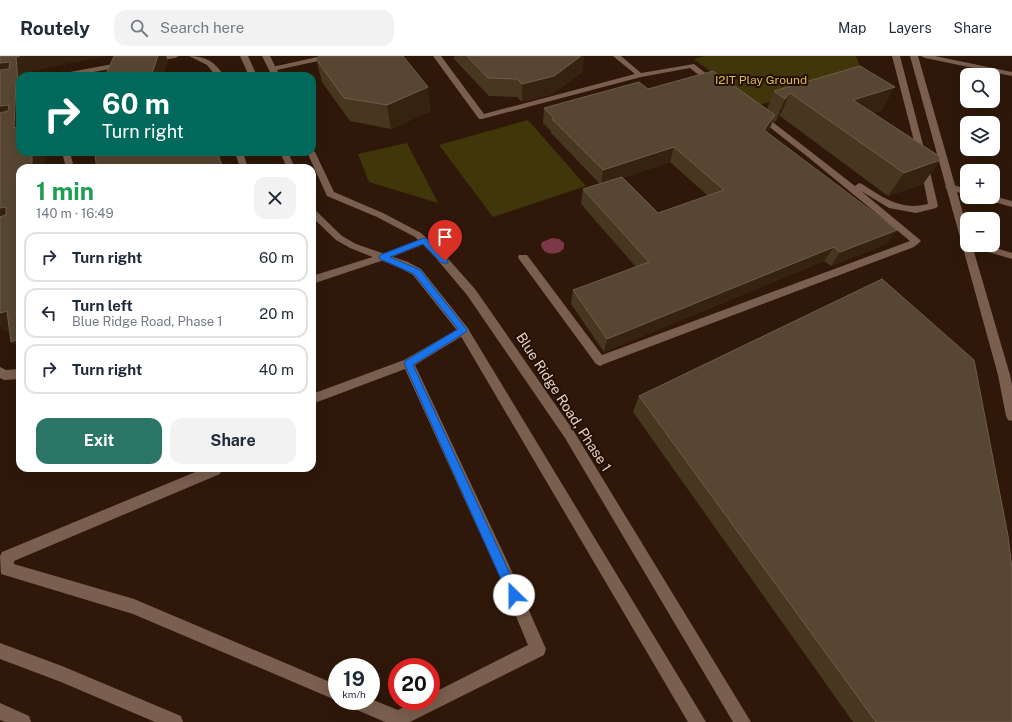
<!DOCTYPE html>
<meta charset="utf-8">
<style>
:root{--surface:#fff;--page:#f2f2f3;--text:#1f2937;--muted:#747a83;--line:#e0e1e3;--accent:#2c7668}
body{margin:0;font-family:"Public Sans",sans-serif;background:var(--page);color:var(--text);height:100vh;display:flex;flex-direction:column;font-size:15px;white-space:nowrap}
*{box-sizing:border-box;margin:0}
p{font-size:13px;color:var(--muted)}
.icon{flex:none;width:22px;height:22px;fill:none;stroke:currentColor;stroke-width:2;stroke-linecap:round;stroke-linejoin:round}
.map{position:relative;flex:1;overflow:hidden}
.side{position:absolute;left:16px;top:108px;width:300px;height:308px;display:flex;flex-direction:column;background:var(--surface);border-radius:12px;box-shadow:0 4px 16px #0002}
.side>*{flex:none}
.banner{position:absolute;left:16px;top:16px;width:300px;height:84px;border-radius:12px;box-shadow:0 4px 16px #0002;background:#00695c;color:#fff;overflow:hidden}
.fabs{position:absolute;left:960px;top:12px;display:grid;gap:8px}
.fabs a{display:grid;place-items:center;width:40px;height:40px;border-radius:8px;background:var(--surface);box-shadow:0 4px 16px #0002;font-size:20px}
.speed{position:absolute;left:328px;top:602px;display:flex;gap:8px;font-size:20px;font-weight:700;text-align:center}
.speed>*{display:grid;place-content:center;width:52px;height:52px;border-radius:50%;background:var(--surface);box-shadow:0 4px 16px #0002;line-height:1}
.speed small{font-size:10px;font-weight:400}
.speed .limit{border:6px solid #d22;background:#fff;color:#111}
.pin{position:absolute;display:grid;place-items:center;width:34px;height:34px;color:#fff;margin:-41px -17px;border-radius:50% 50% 50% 0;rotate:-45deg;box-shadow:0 0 4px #0007}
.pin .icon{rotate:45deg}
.me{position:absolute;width:44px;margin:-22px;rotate:337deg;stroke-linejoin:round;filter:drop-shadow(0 0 3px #0008)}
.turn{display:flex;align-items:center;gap:14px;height:84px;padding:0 20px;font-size:18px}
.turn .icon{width:52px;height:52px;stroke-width:2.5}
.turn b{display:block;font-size:28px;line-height:34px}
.round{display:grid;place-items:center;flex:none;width:42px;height:42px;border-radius:12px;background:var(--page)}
.headline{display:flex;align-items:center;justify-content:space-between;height:68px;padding:0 20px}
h1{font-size:24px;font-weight:700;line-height:30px;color:#1e9e55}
.cta{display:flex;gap:8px;margin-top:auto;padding:8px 20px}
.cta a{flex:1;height:46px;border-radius:12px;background:var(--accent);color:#fff;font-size:16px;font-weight:700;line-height:46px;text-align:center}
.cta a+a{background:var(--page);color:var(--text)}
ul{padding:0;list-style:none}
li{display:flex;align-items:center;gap:12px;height:50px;margin:0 8px 6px;padding:0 12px;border:2px solid var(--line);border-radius:12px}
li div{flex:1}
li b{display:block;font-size:15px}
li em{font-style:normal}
header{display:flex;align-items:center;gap:24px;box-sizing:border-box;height:56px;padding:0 20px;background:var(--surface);border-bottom:1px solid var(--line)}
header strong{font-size:19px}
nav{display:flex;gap:22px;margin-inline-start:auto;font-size:14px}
.search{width:280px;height:36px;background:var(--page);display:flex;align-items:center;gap:10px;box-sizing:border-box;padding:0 14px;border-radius:12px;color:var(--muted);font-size:15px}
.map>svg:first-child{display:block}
</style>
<header>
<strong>Routely</strong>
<div class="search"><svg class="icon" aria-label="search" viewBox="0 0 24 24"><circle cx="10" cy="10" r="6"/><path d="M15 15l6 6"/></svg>Search here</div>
<nav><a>Map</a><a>Layers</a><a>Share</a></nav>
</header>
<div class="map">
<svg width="1012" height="666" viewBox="0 0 1012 666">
<rect width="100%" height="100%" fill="#2f1809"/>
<g fill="#3f370a">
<path d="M705,0H856L863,18L756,50L694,3Z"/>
<path d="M528,64L586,130L493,161L439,89Z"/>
<path d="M407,87L438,147L369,126L358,98Z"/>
</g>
<path fill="#7c3749" d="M552,182L559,183L564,187V192L560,196C552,199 543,198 541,189L542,186Z"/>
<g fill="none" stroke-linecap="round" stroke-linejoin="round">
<g fill="#7a5e4e" fill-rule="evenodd">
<path d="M162,0H179L175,2L150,6L146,4L147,2Z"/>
<path d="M189,0C206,0 215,6 224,20H216L207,9Z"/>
<path d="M322,0H336L332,2L272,15L268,13L272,11Z"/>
<path d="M433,0H441L484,58L635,18L613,0H621L641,17L694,8L718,27L714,29H711L690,12L641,21L482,63H479Z"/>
<path d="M892,0H900L929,112L938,150L936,152L916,157L889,152L861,135L919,183L921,185L914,191L604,308L600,310L596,308L519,203L518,201L519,199H527L602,299L910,185L808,101L754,59L758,57H761L855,130L859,127L862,128C884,142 901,155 928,148L921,112Z"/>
<path d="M921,0H935L1012,16V20L925,2Z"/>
<path d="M124,6H127V10L71,20H55L59,18Z"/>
<path d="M62,96H70L74,112H66Z"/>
<path d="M235,96H243L248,112H240Z"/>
<path d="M950,128L967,133V139L947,133L945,131L947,129Z"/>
<path d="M993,140L1012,145V151L983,143L981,141Z"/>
<path d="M424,182L429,185L427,187L387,203L312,228V220L379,199Z"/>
<path d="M969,189H986L1012,197V203L971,191Z"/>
<path d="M463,270L467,271L469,274L467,277L415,309L508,507L546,593L544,599L410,666H385L350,651L348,645H371V643L398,654L416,645H431V638L528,589L498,517L405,313L312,348V338L404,304Z"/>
<path d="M0,311L6,314L20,313V323L4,324L0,322Z"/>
<path d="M205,412H223L220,418L14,505V508L134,543L337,629L338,645L133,558L1,518L0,500L2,496Z"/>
</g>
<g fill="#7a5e4e" fill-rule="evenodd">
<path d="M240,0H248L257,20H249Z"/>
<path d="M262,0H270L280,20H272Z"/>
<path d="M910,0H918L967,171V189H972L1010,319L1012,329V365L1008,364L1006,360L998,319Z"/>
<path d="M312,94L315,96L334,136L383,157L421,177L443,197L475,233L573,374L751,666H733L565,382L467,239L435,201L415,181L377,161L327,140L307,96H312Z"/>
<path d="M280,96H288L295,112H287Z"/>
<path d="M312,153L315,154L342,180L356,188L408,206L421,213L467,271L706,666H688L459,277L413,219L400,212L350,192L336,184L312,161Z"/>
<path d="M0,587L62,610L181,660L183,666H155L61,626L0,603Z"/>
<path d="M0,647L29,660L31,666H5L0,664Z"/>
</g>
</g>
<g fill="#473720" fill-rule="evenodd">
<path d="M454,0H584L582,16L553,38L522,46L517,41L489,40L454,3Z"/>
<path d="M316,3L431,55L391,73L350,65L322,26Z"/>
<path d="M860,10L882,54L873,57L940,104L923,128L888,140L780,60L775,66L773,65L769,74L767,76L886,188L831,210L824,205L604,296L571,248L573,234L636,211L581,148L583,133L600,128L551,77V75L543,67L544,52L648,33L767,53L774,35ZM670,106L708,140L658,157L622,122Z"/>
<path d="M639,340L1012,666H853L633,356Z"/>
</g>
<g fill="#36230f">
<path d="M20,0H107L27,16L28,20H20V80L0,68V7L10,6L16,1Z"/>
<path d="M123,0H166L168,5L163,20H151Z"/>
<path d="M581,0H584L582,16L553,38L522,46V28Z"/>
<path d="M428,31L431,55L391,73L387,49Z"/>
<path d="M895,31L882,54L840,67L853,44Z"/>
<path d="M790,37L780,60L775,66L785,43Z"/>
<path d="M775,59L769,74L758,88L764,74Z"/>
<path d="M674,91L670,106L601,129L603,114Z"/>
<rect x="32" y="96" width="13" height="16"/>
<path d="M217,96L225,112H223Z"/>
<path d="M940,104L923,128L888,140L904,117Z"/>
<path d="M6,151L20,166L0,163V152Z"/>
<path d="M897,174L886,188L831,210L840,196Z"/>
<path d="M834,191L824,205L604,296L607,283Z"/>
<path d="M7,255L20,271L6,276L0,271V257Z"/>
<path d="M20,283V293L11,286Z"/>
</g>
<g fill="#574732" stroke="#6d5d49">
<path d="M0,0H20L16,1L18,26H16L14,72L20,71V96H32V112H20V283L11,286L7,255L0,257V161L6,159V151L0,152V57L8,55L9,49L0,50V14L9,13L10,6L0,7Z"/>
<path d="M114,0H158L151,20H105Z"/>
<path d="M319,0H403L428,31L387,49L344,42L316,3Z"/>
<path d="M467,0H581L554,20L522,28L517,23L488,22Z"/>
<path d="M860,10L895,31L853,44L939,100L940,104L904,117L790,37L785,43L774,35Z"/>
<path d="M713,15L775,59L764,74L897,174L840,196L834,191L607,283L573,234L649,206L583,133L622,121L658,157L724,134L674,91L603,114L552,63L554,62L544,52L639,26L648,33Z"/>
<path d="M95,96H217L223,112H99L96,108Z"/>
<path d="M882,223L974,304L1008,480L1012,513V666H876L639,340Z"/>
</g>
<path fill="#1a73e8" stroke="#114b97" d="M424,182L427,183L448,204V207H442L423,188L390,201L420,214L467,274L466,276L413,309L518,535L520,539L518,543L514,545L510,543L404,307L405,305L458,273L414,218L380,203L379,201L380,199Z"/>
<g text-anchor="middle" stroke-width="4" stroke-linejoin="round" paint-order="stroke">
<g font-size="12" fill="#d5bf56" stroke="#240e02">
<text x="761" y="28">I2IT Play Ground</text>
</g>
<g font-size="14" fill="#e1d1c8" stroke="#240e02">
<text transform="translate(564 346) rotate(57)" y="5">Blue Ridge Road, Phase 1</text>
</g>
</g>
</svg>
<div class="fabs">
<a><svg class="icon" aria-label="search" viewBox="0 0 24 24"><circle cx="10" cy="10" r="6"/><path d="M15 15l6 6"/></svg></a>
<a><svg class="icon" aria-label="layers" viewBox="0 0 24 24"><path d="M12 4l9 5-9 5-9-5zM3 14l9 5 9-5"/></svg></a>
<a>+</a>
<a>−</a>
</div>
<div class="speed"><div>19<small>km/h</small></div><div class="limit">20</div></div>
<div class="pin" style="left:445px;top:205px;background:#d93025"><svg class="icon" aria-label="arrive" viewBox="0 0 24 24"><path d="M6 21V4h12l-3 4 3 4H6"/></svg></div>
<svg class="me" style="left:514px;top:539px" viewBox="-20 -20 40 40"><circle r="19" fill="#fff"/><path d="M0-13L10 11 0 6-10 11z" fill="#1a73e8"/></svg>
<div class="banner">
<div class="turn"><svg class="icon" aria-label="right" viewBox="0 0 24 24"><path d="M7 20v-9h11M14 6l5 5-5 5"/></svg><div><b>60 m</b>Turn right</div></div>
</div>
<section class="side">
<div class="headline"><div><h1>1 min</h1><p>140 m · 16:49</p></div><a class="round"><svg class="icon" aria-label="close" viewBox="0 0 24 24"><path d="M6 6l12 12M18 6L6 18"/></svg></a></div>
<ul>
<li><svg class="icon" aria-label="right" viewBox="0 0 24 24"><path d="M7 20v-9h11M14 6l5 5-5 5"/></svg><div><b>Turn right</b></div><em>60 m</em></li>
<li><svg class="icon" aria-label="left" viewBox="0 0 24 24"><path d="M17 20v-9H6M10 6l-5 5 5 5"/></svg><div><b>Turn left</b><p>Blue Ridge Road, Phase 1</p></div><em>20 m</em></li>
<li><svg class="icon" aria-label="right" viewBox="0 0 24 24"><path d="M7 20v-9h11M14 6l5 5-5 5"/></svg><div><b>Turn right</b></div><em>40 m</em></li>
</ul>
<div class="cta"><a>Exit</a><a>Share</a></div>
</section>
</div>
